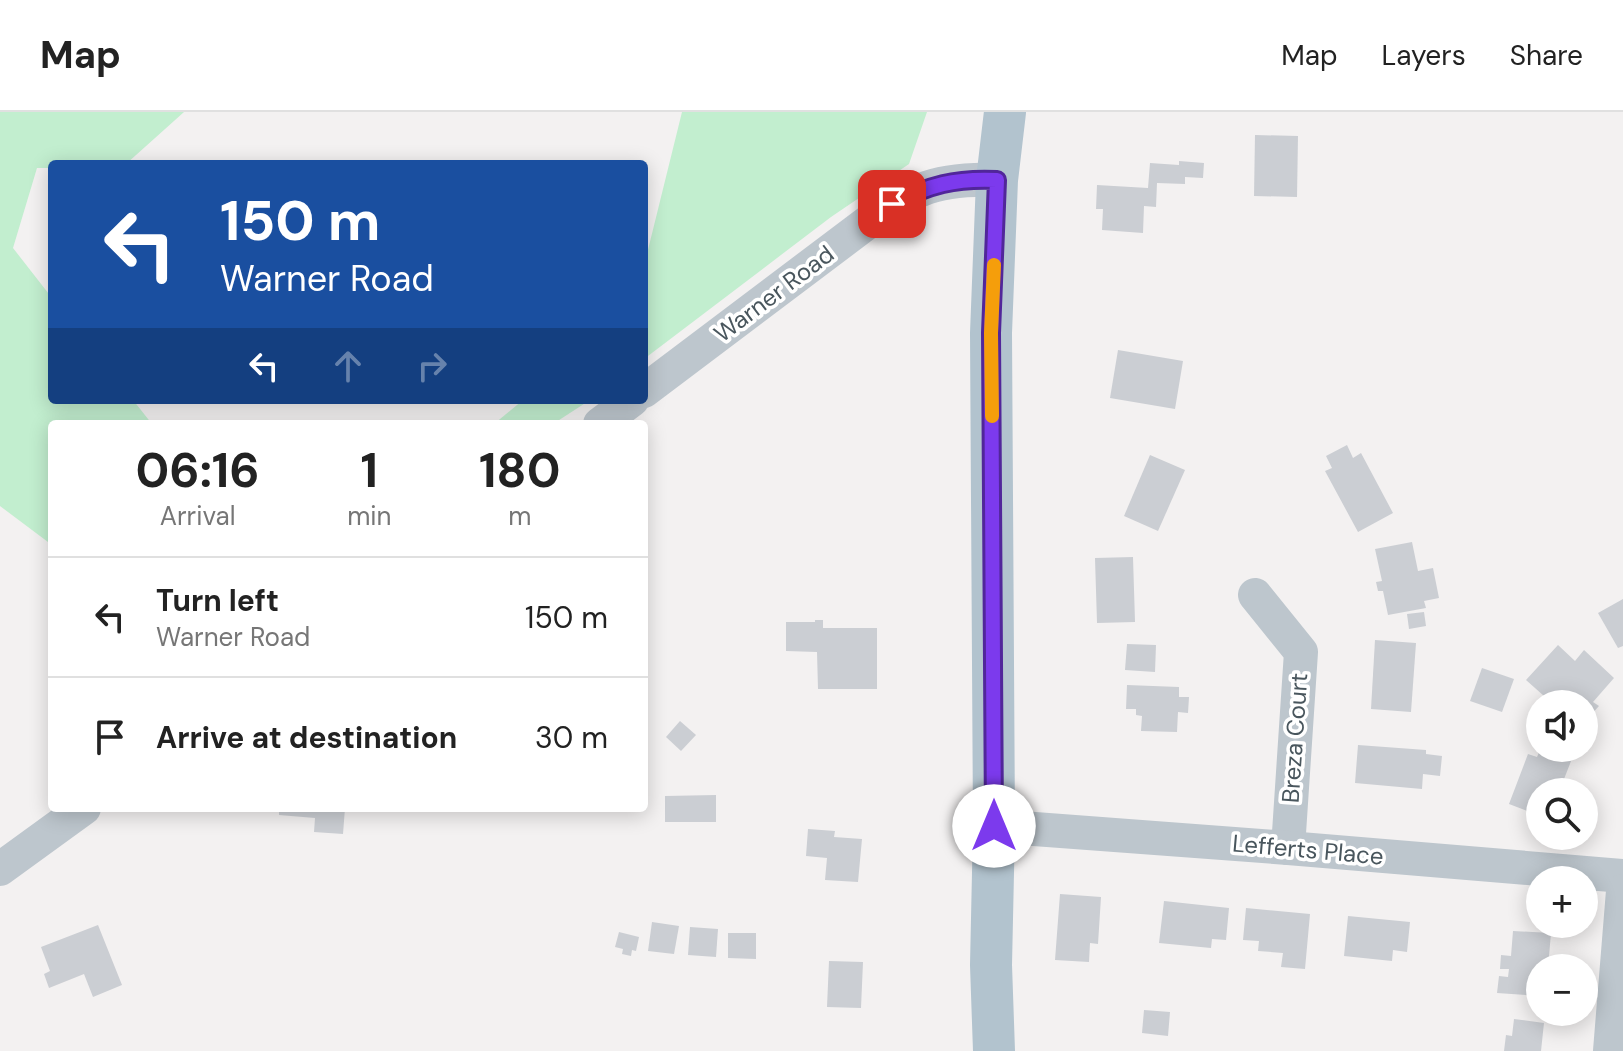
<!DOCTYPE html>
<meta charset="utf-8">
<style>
:root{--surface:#fff;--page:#f6f6f6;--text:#222;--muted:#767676;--line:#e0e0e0}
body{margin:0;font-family:"DM Sans",sans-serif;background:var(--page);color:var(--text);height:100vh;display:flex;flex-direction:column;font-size:30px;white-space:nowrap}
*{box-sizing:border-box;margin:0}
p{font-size:26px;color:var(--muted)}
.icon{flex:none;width:44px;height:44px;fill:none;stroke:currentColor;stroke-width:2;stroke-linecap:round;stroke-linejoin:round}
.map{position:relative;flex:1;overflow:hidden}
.side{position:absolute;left:48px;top:308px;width:600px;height:392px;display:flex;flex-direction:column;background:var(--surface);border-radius:8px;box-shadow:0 4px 20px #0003}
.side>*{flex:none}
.guide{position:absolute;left:48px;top:48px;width:600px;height:244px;border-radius:8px;box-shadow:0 4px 20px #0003;background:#1a4fa0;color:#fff;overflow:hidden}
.controls{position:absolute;left:1526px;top:578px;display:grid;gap:16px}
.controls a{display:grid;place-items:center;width:72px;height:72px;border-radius:50%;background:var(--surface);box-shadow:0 4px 20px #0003;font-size:40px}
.pin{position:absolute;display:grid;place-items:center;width:68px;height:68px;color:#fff;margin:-34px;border-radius:16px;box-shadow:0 4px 12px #0006}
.me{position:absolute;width:88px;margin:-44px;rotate:0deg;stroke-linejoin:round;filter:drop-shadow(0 0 6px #0008)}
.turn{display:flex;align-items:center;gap:28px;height:168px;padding:0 40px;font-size:36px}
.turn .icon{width:104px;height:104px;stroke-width:2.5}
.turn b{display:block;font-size:56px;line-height:68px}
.lanes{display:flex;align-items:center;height:76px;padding:0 40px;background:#0003;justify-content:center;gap:40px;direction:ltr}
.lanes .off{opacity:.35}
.eta{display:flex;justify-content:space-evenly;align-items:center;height:136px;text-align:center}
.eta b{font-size:48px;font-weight:700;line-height:56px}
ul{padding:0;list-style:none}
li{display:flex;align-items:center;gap:24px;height:120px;padding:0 40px;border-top:2px solid var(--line)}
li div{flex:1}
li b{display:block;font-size:30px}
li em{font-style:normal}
header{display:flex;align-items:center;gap:48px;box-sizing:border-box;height:112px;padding:0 40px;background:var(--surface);border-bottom:2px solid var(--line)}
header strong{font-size:38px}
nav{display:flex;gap:44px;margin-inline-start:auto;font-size:28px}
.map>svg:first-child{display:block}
</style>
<header>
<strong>Map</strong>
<nav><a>Map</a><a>Layers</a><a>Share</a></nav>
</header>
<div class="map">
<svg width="1623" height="939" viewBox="0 0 1623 939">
<rect width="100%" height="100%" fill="#f3f1f1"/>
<g fill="#c2eecf">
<path d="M0,0H184L126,52H52V56H37L13,136L52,186V288H133L152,312H52V433L0,394Z"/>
<path d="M682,0H927L909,52L831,105L644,247V154Z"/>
<path d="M523,288H590L553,312H494Z"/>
</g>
<g fill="#cbced3">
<path d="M1255,23L1298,24L1297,85L1254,84Z"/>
<path d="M1179,49L1204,51L1203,66L1185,65V72L1157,71L1156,95L1144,94L1143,121L1102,118L1103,97H1096L1097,73L1148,76L1150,51L1179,53Z"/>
<path d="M1118,238L1183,249L1175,297L1110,286Z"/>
<path d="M1347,333L1353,346L1361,341L1393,401L1358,420L1325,359L1332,356L1326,344Z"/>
<path d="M1150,343L1185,358L1158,419L1124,404Z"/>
<path d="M1412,430L1418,459L1433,456L1439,486L1424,489L1426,496L1388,503L1383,479H1378L1376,470L1382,469L1375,437Z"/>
<path d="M1133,445L1135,510L1097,511L1095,446Z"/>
<path d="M1623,487V534L1618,536L1598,501Z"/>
<path d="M1424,500L1426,514L1409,517L1407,502Z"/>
<path d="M815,508H823V516H877V577H818L817,540L786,539V510H815Z"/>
<path d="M1375,528L1416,531L1411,600L1371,597Z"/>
<path d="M1127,532L1156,533L1155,560L1125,558Z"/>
<path d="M1558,533L1575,549L1584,538L1614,566L1593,590L1599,594L1589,605L1584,602V592H1553L1526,568Z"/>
<path d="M1482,556L1514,567L1502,600L1470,589Z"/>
<path d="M1127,573L1179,575V585H1189L1188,601L1178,600L1177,620L1141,619L1142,604L1136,603V597H1126Z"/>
<path d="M680,609L696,623L681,639L666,625Z"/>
<path d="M1358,633L1426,638V642L1442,644L1440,664L1423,662L1422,677L1355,671Z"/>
<path d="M1541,636H1552L1573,644L1559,680H1540V704L1509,692L1528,642L1537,645Z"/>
<path d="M716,683V710H665V684Z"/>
<path d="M279,696H345L343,722L314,720L315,706L279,703Z"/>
<path d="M808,717L835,719L834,725L862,727L858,770L825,768L827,746L806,744Z"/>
<path d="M1060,782L1101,785L1098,832L1090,831L1089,850L1055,848Z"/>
<path d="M1164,789L1229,796L1226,828L1212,827L1211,836L1159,831Z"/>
<path d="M1246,796L1310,802L1305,857L1281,855L1283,841L1258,839L1259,829L1243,828Z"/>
<path d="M1348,804L1410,810L1407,840L1393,838L1392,849L1344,844Z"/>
<path d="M652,810L679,814L674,842L648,839Z"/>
<path d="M98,813L122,873L93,885L84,862L49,876L44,862L50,859L41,835Z"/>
<path d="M690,815L718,817L716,845L688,843Z"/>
<path d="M1513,819L1551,821L1548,856H1540V884L1497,881L1499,864L1508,865L1509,857H1500L1501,843L1511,844Z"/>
<path d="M619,820L639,825L636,839L632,838L631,844L622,842L623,837L615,835Z"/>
<path d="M728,821H756V847L728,846Z"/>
<path d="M829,849L863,850L861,896L827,895Z"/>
<path d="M1144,898L1170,900L1168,924L1142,921Z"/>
<path d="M1514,907L1544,911L1541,939H1504L1506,923L1512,924Z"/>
</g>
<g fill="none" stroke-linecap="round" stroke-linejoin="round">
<g stroke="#bdc6cd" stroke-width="34">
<path d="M644,279L892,92C902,88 911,81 921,78C945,68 972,67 997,68"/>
<path d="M600,312L632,288"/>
<path d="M1255,483L1301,540L1288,736"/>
<path d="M994,714L1288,736L1623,764"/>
<path d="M0,757L84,696"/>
<path d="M1610,939L1623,779"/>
</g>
<path stroke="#b2c3ce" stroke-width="42" d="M994,939L991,853L994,714L991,221L997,68L1005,0"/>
</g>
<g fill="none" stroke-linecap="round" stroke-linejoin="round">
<defs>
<path id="route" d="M892,92C929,73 955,66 997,68L991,221L994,714"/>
</defs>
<use href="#route" stroke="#51269a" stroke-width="20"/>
<use href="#route" stroke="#7c3aed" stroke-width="14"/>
<path stroke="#f59e0b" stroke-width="14" d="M992,304L991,221L994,153"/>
</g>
<g text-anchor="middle" stroke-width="7" stroke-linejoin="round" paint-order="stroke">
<g font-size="24" fill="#49565d" stroke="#fff">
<text transform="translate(774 182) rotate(-37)" y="8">Warner Road</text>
<text transform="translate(1295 626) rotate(-86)" y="8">Breza Court</text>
<text transform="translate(1308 738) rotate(5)" y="8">Lefferts Place</text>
</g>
</g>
</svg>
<div class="controls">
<a><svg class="icon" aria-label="sound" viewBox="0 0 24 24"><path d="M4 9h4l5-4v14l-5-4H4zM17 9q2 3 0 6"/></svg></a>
<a><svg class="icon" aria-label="search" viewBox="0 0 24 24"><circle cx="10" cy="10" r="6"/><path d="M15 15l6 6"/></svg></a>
<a>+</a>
<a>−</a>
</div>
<div class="pin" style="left:892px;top:92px;background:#d93025"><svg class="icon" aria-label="arrive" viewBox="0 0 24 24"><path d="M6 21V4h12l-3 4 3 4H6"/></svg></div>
<svg class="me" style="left:994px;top:714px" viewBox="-20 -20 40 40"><circle r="19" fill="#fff"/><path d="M0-13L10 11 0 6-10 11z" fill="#7c3aed"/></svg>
<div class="guide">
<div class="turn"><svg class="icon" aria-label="left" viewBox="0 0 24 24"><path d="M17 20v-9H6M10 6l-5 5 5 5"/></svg><div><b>150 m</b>Warner Road</div></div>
<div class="lanes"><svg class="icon" aria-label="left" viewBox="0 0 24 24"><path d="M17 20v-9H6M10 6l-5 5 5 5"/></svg><svg class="icon off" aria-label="ahead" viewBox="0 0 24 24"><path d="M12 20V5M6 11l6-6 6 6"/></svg><svg class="icon off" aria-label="right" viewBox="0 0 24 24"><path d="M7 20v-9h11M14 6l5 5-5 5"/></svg></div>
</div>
<section class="side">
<div class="eta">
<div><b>06:16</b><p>Arrival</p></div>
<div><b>1</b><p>min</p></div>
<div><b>180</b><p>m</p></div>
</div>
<ul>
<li><svg class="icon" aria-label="left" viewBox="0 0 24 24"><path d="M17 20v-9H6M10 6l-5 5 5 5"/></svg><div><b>Turn left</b><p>Warner Road</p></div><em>150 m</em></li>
<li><svg class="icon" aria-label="arrive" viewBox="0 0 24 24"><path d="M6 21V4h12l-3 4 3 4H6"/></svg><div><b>Arrive at destination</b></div><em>30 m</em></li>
</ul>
</section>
</div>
